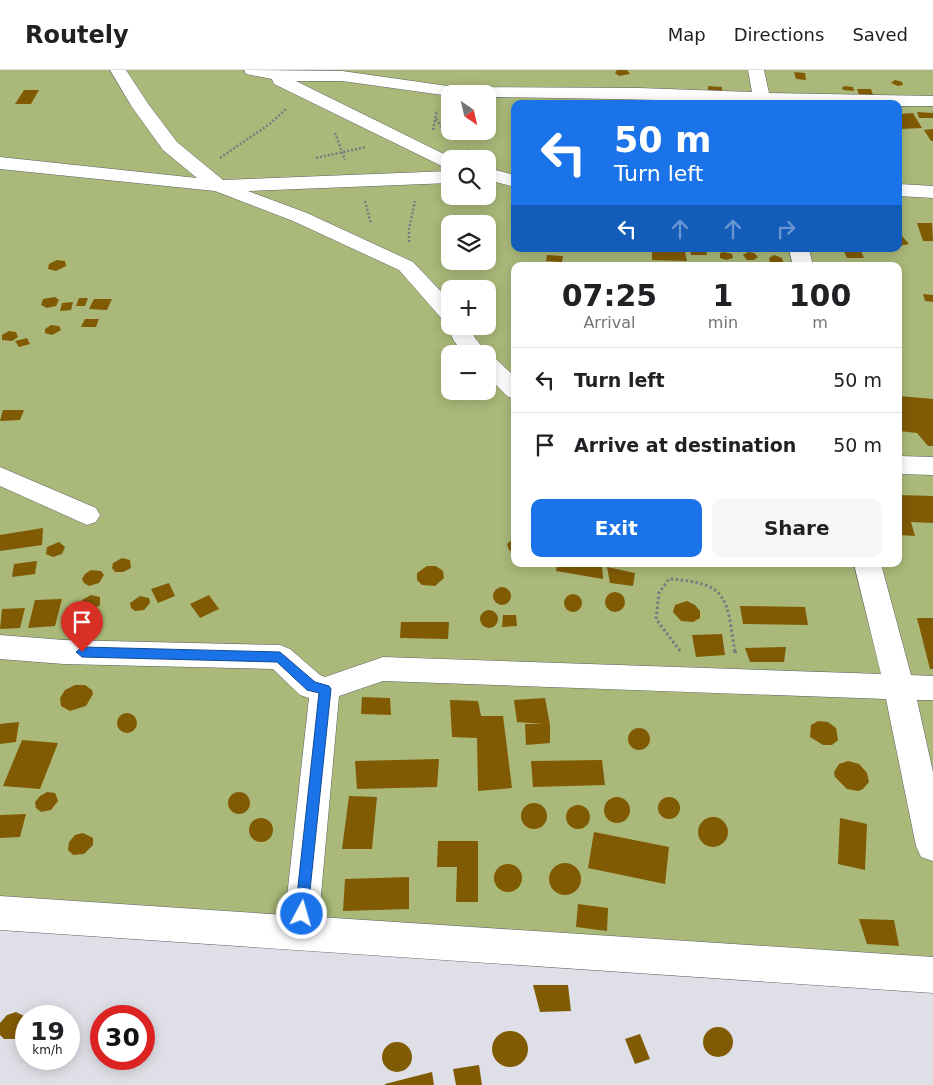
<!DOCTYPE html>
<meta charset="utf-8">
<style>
:root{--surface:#fff;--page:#f6f6f6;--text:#202124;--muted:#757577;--line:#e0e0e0;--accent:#1a73e8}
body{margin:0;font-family:"DejaVu Sans",sans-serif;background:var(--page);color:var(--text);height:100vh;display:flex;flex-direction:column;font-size:19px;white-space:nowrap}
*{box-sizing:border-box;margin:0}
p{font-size:16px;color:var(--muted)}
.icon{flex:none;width:28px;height:28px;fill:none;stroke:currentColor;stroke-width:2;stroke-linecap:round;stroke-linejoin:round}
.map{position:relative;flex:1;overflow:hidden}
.sheet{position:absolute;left:511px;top:192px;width:391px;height:305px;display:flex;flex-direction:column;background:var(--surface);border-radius:10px;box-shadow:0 2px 12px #0003}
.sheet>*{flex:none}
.hud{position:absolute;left:511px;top:30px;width:391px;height:152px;border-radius:10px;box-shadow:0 2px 12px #0003;background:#1a73e8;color:#fff;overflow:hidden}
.needle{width:32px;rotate:146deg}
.controls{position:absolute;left:441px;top:15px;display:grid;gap:10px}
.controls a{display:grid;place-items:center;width:55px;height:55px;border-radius:10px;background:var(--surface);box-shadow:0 2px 12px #0003;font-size:25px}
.speed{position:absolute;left:15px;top:935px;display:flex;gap:10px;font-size:25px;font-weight:700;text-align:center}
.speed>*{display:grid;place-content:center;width:65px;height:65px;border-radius:50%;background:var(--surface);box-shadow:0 2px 12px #0003;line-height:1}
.speed small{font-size:12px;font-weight:400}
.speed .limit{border:8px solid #d22;background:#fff;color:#111}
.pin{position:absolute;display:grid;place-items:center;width:42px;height:42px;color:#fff;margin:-51px -21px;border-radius:50% 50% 50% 0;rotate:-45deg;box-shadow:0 0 5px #0007}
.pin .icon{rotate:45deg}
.me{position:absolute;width:55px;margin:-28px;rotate:6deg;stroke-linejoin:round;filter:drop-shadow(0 0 4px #0008)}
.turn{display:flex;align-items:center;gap:18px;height:105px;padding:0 20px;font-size:22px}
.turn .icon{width:65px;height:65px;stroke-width:2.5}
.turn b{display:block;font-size:35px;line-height:42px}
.lanes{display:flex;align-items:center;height:48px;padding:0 20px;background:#0003;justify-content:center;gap:25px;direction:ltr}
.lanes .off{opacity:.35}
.eta{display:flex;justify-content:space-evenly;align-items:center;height:85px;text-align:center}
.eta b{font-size:30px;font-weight:800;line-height:35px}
.button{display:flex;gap:10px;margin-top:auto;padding:10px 20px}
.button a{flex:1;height:58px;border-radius:10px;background:var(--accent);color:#fff;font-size:20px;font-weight:800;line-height:58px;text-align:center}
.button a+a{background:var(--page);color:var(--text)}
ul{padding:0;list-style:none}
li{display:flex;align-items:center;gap:15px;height:65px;padding:0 20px;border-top:1px solid var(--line)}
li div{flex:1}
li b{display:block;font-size:19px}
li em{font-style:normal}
header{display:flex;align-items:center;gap:30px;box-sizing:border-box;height:70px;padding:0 25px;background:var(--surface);border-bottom:1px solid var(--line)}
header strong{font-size:24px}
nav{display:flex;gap:28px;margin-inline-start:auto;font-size:18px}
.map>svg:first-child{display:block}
</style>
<header>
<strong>Routely</strong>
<nav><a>Map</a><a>Directions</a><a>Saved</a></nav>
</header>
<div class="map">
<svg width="933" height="1015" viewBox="0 0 933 1015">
<rect width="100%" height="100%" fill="#dfe0e7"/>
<path fill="#aab979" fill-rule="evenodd" d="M0,0H933V906L0,844ZM450,24H488V61H450ZM515,34H899V179H515ZM450,89H488V126H450ZM450,154H488V191H450ZM515,196H899V494H515ZM450,219H488V256H450ZM450,284H488V321H450Z"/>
<g fill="#815a04">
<path d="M617,0H627L630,4L619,6L615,3Z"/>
<path d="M794,2L805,3L806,10L796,9Z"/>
<path d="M895,10L902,12L903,15L898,16L891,13Z"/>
<path d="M708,16L722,17V21H708Z"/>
<path d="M844,16L853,17L854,21L843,20L842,18Z"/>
<path d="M857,19H871L873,25H859Z"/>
<path d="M24,20H39L31,34H15Z"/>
<path d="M917,42L933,43V48H919Z"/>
<path d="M913,43L922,58L901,59L899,44Z"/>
<path d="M933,59V71H931L924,60Z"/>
<path d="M917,153H932L933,171H923Z"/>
<path d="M902,166L909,174L899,176V167Z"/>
<path d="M690,179H706L707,185H691Z"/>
<path d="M843,179H860L864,188H847Z"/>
<path d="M652,181L685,182L687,191L652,190Z"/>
<path d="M724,182L732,184L733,188L726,190L720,188V183Z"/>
<path d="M748,182L754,183L758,187L754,190H747L743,185Z"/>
<path d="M547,185L563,186L562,192L546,191Z"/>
<path d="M774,185L782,188L783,192L776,194L770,192L769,188Z"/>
<path d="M57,190L65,191L66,196L56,201L48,199L49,194Z"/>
<path d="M923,224L933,225V232L925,231Z"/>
<path d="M55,227L59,230L56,236L47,238L41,235L43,229Z"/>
<path d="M79,228H88L85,236H76Z"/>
<path d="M94,229H112L107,240L89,239Z"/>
<path d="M73,232L71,240L60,241L62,233Z"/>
<path d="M85,249H99L96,257H81Z"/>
<path d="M51,255L59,256L61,260L52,265L45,263V259Z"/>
<path d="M9,261L16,262L18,267L12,271L2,270V265Z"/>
<path d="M27,268L30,274L19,277L15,271Z"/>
<path d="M899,326L933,329V376H928L917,363L899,361Z"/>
<path d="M3,340H24L20,350L0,351Z"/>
<path d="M899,425L933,426V453L911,452L915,466L899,465Z"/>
<path d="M43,458L42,475L0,481V465Z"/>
<path d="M515,467V484L509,480L507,474Z"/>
<path d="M59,472L65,477L62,484L53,487L46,484L47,477Z"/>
<path d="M122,488L130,490L131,498L123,502H115L112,498L113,493Z"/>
<path d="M37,491L35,504L12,507L14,494Z"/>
<path d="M557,494H602L603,509L556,501Z"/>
<path d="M427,496H436L443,501L444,508L435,516L422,515L417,510V503Z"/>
<path d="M607,497L635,503L633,516L610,513Z"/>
<path d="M91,500L101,501L104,505L99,513L89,516L84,513L82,509L85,504Z"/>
<path d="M169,513L175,526L158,533L151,519Z"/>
<circle cx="502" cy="526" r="9"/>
<circle cx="615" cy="532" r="10"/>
<circle cx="573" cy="533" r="9"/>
<path d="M91,525L100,527V535L89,541L82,538V530Z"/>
<path d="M209,525L219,539L200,548L190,534Z"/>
<path d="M140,526L149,528L150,533L144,540L135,541L131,538L130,533Z"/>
<path d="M62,529L55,556L28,558L35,530Z"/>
<path d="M687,531L695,535L700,541V548L693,552L681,551L673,542L675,535Z"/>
<path d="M740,536L805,537L808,555L743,554Z"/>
<path d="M25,538L20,558L0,559L2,539Z"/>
<circle cx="489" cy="549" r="9"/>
<path d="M503,545H516L517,556L502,557Z"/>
<path d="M917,548H933V599H930Z"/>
<path d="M401,552H449L448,569L400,568Z"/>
<path d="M722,564L725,585L696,587L692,565Z"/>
<path d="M786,577L784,592H750L745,578Z"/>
<path d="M75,615H85L92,620L93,624L86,636L70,641L61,636L60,628L65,620Z"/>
<path d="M362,627L390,628L391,645L361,644Z"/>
<path d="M545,628L550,655V673L526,675L525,654H544L517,652L514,630Z"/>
<path d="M450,630L478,631L481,646H503L512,718L478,721L477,668L452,667Z"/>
<circle cx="127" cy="653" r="10"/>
<path d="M818,651L828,652L836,658L838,670L832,675H823L810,667L811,655Z"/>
<path d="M19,652L16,672L0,674V654Z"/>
<circle cx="639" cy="669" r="11"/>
<path d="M22,670L58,673L40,719L3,716Z"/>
<path d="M439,689L437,717L357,719L355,691Z"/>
<path d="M602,690L605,715L533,717L531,691Z"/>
<path d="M848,691L859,694L867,703L869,712L863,719L858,721L847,719L835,707L834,702L839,694Z"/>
<circle cx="239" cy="733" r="11"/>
<path d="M47,722L55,723L58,731L51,740L41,742L36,738L35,732L40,726Z"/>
<path d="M349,726L377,727L372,779H342Z"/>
<circle cx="617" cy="740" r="13"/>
<circle cx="669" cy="738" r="11"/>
<circle cx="534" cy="746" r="13"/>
<circle cx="578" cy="747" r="12"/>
<path d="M26,744L20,767L0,768V745Z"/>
<circle cx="713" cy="762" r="15"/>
<path d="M840,748L867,754L865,800L838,794Z"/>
<circle cx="261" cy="760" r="12"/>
<path d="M594,762L669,777L665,814L588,798Z"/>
<path d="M83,763L93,768V775L84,784L73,785L68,780L69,772L75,765Z"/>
<path d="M438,771H478V832H456L457,797H437Z"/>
<circle cx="565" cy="809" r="16"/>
<circle cx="508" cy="808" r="14"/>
<path d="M409,807V839L343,841L345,809Z"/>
<path d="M578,834L608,838L607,861L576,857Z"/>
<path d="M859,849L894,850L899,876L867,874Z"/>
<path d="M533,915H568L571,941L540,942Z"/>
<path d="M16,942L26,947L25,962L17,969H4L0,965V953L7,945Z"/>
<circle cx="718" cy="972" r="15"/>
<circle cx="510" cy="979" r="18"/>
<path d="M640,964L650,989L635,994L625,969Z"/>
<circle cx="397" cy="987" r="15"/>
<path d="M479,995L482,1015H456L453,999Z"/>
<path d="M432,1002L434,1015H385V1014Z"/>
</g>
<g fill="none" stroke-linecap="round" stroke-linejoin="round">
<defs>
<g id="minor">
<path d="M110,0H126L149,35L177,72L223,110L450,101V113L248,121L307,143L413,192L450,231V251L442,249L399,200L293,151L215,121L0,99V87L197,108L163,80L132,37Z"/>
<path d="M244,0L342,1L455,17L639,18L752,22L748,0H764L769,23L933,26V36H899V34C761,34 626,28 488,27V24H450V26L342,11H296L454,89H450V100L274,14L272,9L246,4Z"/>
<path d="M488,98L515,105V117L488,110Z"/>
<path d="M899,114L933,116V128L899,126Z"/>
<path d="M789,179H809L813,196H793Z"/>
<path d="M450,251V256H469L475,268L488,284V285L464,284L454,271L447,256Z"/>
<path d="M488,287L496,289L515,307V329L507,326L488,307Z"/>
<path d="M899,386L933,387V405L899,404Z"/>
<path d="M0,397L96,438L100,445L96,452L87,455L0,416Z"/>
<path d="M854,494H881L911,605L933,606V630H917L933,702V791L921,787L916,776L886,629L383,611L339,626L319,847L933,887V923L0,860V826L285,845L309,628L300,625L273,599L64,594L0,589V565L64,570L280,575L290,579L320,605L325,607L383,587L881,604Z"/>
</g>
</defs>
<use href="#minor" stroke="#5d5f65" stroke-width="1"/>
<g stroke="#7a7b80" stroke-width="2.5" stroke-dasharray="2 2" stroke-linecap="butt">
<path d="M436,49L450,68"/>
<path d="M433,60L437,40"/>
<path d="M335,63L345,90"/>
<path d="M467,80L479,87"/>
<path d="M220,88L271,53L287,38"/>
<path d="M316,88L366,77"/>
<path d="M365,131L371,154"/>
<path d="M409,172V159L415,131"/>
</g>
<path stroke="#7a7b80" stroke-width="3" stroke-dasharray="2.5 2.5" stroke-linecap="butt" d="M680,581L656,549L659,523L669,509C730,513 726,528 735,582"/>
<path stroke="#7a7b80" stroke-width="4" stroke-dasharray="3 3" stroke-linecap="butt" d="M735,581V583"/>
<use href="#minor" fill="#fff" fill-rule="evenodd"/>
</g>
<path fill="#1a73e8" stroke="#114b97" d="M82,577L280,582L315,612L329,616L331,619L307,849L302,851L297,849L295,844L319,623L307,620L277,592L82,587L76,582Z"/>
</svg>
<div class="controls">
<a><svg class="needle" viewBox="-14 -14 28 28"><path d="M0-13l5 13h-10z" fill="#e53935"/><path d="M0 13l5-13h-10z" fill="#757577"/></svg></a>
<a><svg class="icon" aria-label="search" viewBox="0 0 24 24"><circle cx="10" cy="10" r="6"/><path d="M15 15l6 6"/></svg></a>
<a><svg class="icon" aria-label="layers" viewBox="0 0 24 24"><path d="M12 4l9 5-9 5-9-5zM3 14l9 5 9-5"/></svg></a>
<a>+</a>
<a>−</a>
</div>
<div class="speed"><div>19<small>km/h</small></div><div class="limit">30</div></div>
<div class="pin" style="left:82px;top:582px;background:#d93025"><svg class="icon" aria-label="arrive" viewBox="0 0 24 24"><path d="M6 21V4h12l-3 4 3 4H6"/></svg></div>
<svg class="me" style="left:302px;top:844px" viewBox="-20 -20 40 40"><circle r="17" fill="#1a73e8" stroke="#fff" stroke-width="3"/><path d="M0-11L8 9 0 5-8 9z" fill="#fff"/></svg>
<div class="hud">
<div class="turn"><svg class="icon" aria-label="left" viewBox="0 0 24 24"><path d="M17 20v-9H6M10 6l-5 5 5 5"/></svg><div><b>50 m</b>Turn left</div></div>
<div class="lanes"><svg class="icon" aria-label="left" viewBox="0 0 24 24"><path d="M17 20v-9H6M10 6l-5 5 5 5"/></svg><svg class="icon off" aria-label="ahead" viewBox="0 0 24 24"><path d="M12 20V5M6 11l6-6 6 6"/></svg><svg class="icon off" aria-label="ahead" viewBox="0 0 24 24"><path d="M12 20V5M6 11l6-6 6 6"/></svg><svg class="icon off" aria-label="right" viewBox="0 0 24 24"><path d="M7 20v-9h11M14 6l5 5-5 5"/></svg></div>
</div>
<section class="sheet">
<div class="eta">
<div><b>07:25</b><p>Arrival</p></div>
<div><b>1</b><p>min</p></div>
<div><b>100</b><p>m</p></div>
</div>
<ul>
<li><svg class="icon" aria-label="left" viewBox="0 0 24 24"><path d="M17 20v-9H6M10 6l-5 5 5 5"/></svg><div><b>Turn left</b></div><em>50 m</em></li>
<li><svg class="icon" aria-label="arrive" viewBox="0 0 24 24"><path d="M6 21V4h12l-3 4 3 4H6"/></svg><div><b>Arrive at destination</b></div><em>50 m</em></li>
</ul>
<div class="button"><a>Exit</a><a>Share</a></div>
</section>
</div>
